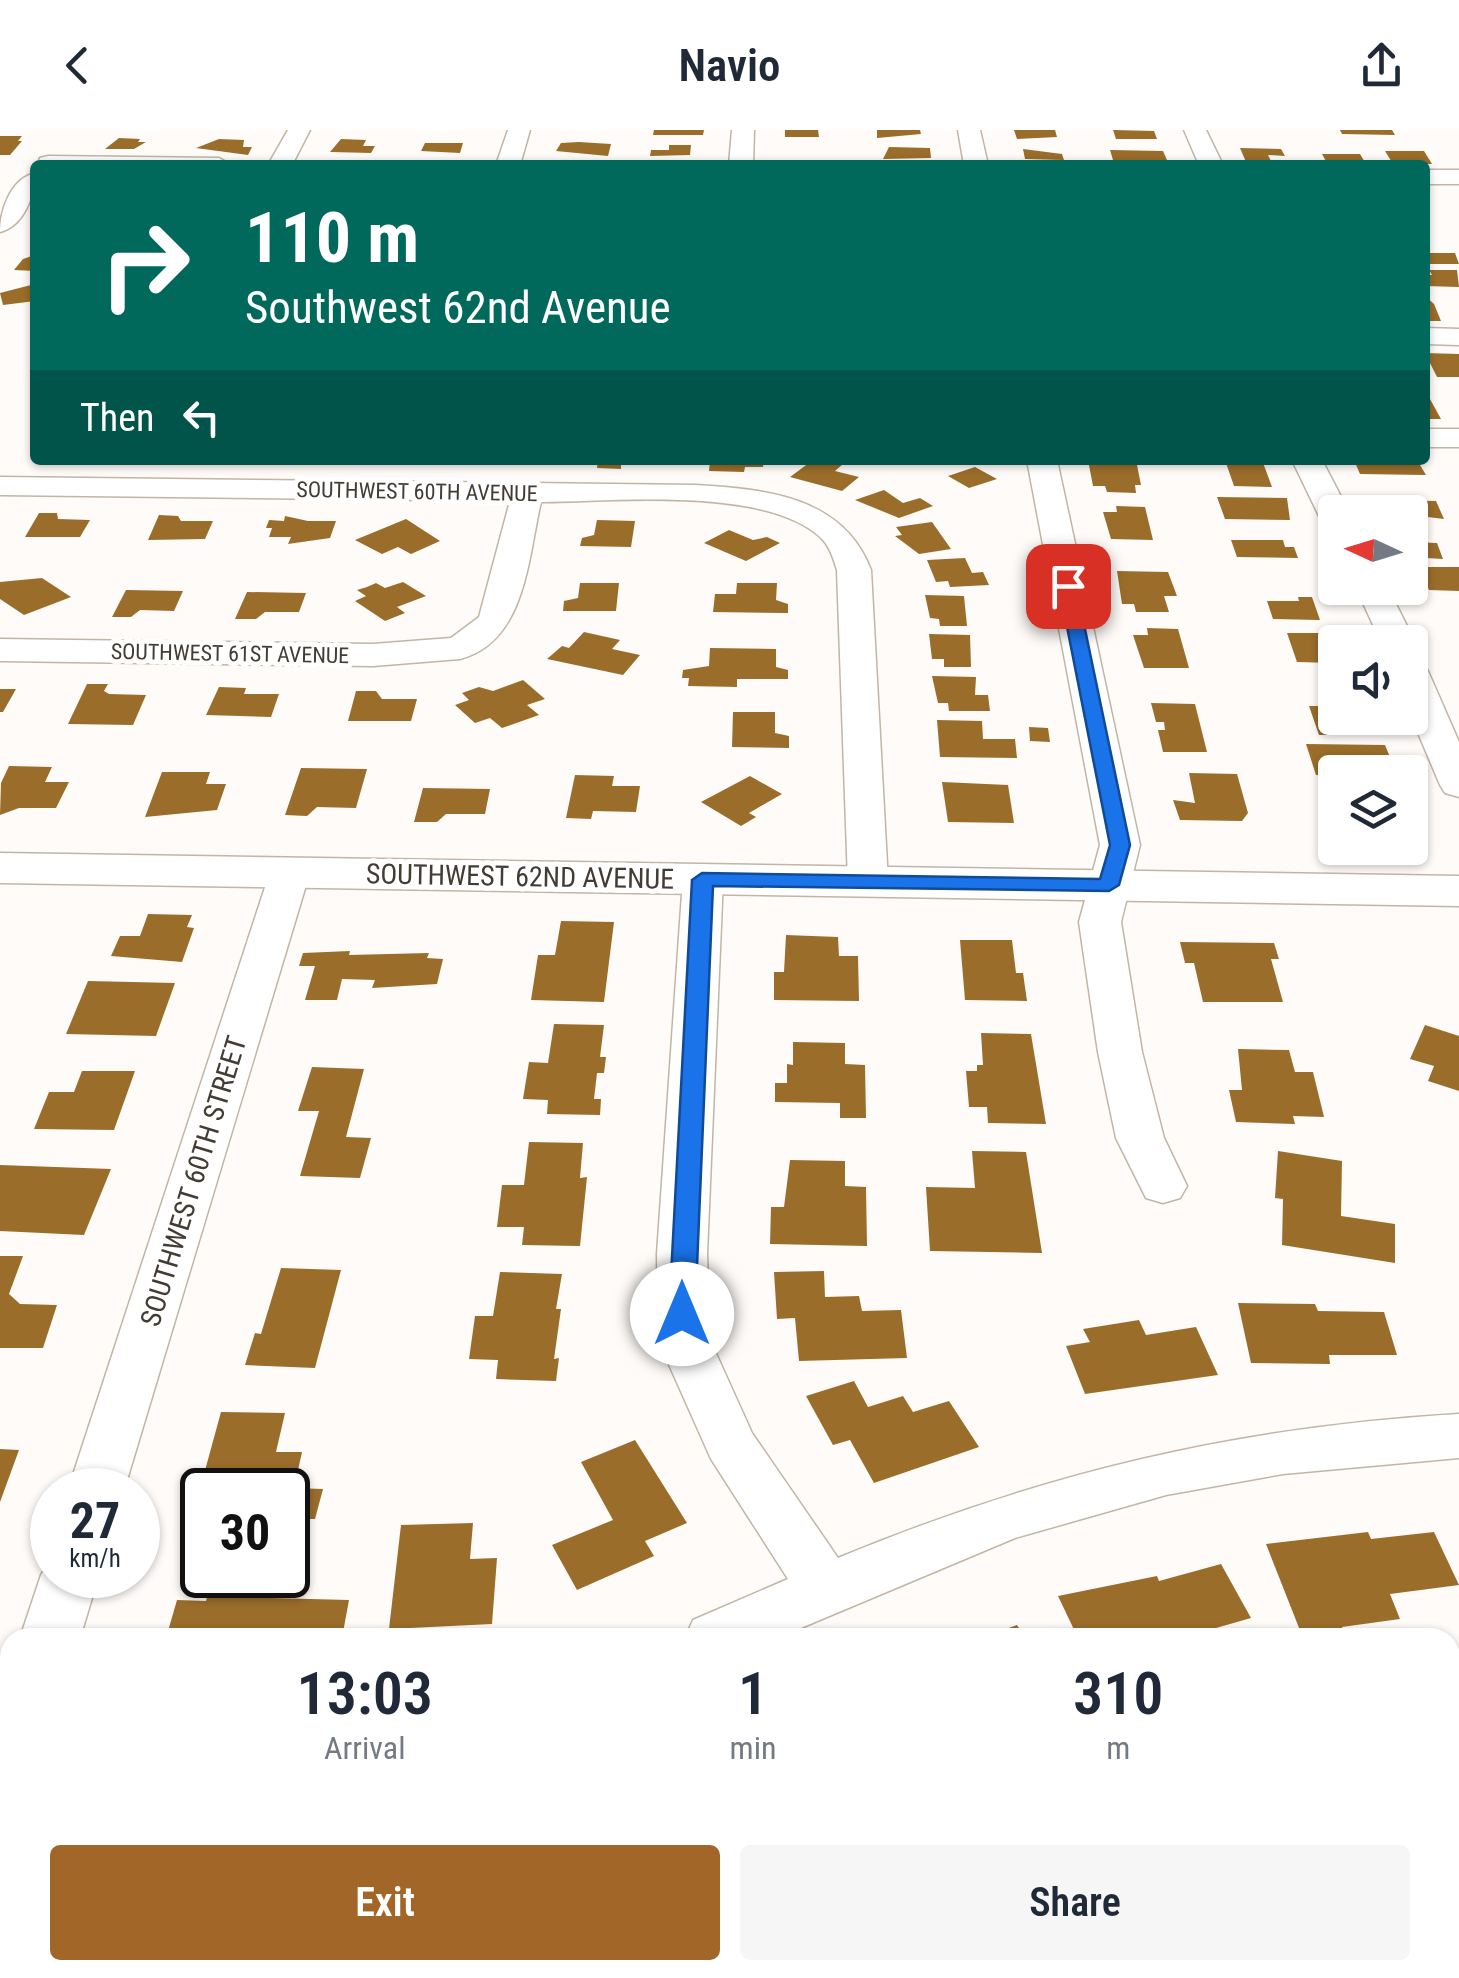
<!DOCTYPE html>
<style>
:root{--surface:#fff;--page:#f6f6f7;--text:#1f2937;--muted:#747a83;--accent:#a26628}
body{margin:0;font-family:"Roboto Condensed",sans-serif;background:var(--page);color:var(--text);height:100vh;display:flex;flex-direction:column;font-size:38px;white-space:nowrap}
*{box-sizing:border-box;margin:0}
p{font-size:32px;color:var(--muted)}
.icon{flex:none;width:55px;height:55px;fill:none;stroke:currentColor;stroke-width:2;stroke-linecap:round;stroke-linejoin:round}
.map{position:relative;flex:1;overflow:hidden}
.sheet{position:absolute;left:0px;top:1498px;width:1460px;height:352px;display:flex;flex-direction:column;background:var(--surface);border-radius:30px 30px 0 0;box-shadow:0 2px 8px #0004}
.sheet>*{flex:none}
.banner{position:absolute;left:30px;top:30px;width:1400px;height:305px;border-radius:10px;box-shadow:0 2px 8px #0004;background:#00695c;color:#fff;overflow:hidden}
.needle{width:65px;rotate:274deg}
.tools{position:absolute;left:1318px;top:365px;display:grid;gap:20px}
.tools a{display:grid;place-items:center;width:110px;height:110px;border-radius:10px;background:var(--surface);box-shadow:0 2px 8px #0004;font-size:50px}
.speed{position:absolute;left:30px;top:1338px;display:flex;gap:20px;font-size:50px;font-weight:700;text-align:center}
.speed>*{display:grid;place-content:center;width:130px;height:130px;border-radius:50%;background:var(--surface);box-shadow:0 2px 8px #0004;line-height:1}
.speed small{font-size:25px;font-weight:400}
.speed .limit{border:5px solid #111;border-radius:15px;background:#fff;color:#111}
.pin{position:absolute;display:grid;place-items:center;width:85px;height:85px;color:#fff;margin:-42px;border-radius:20px;box-shadow:0 5px 15px #0006}
.me{position:absolute;width:110px;margin:-55px;rotate:0deg;stroke-linejoin:round;filter:drop-shadow(0 0 8px #0008)}
.turn{display:flex;align-items:center;gap:35px;height:210px;padding:0 50px;font-size:45px}
.turn .icon{width:130px;height:130px;stroke-width:2.5}
.turn b{display:block;font-size:70px;line-height:85px}
.then{display:flex;align-items:center;height:95px;padding:0 50px;background:#0003;gap:20px;font-size:38px}
.eta{display:flex;justify-content:space-evenly;align-items:center;height:170px;text-align:center}
.eta b{font-size:60px;font-weight:600;line-height:70px}
.cta{display:flex;gap:20px;margin-top:auto;padding:20px 50px}
.cta a{flex:1;height:115px;border-radius:10px;background:var(--accent);color:#fff;font-size:40px;font-weight:600;line-height:115px;text-align:center}
.cta a+a{background:var(--page);color:var(--text)}
header{display:flex;justify-content:space-between;align-items:center;height:130px;padding:0 50px;background:var(--surface);font-size:45px;font-weight:600}
.map>svg:first-child{display:block}
</style>
<header><svg class="icon" aria-label="back" viewBox="0 0 24 24"><path d="M15 5l-7 7 7 7"/></svg>Navio<svg class="icon" aria-label="share" viewBox="0 0 24 24"><path d="M12 15V3M7 8l5-5 5 5M5 13v7h14v-7"/></svg></header>
<div class="map">
<svg width="1459" height="1848" viewBox="0 0 1459 1848">
<rect width="100%" height="100%" fill="#fefbf8"/>
<g fill="#9b6d2a">
<path d="M654,0H704L703,5H653Z"/>
<path d="M785,0H818L819,7H785Z"/>
<path d="M877,0H920L921,4L877,8Z"/>
<path d="M1014,0H1055L1057,7L1017,9Z"/>
<path d="M1113,0L1154,1L1157,9H1116Z"/>
<path d="M1340,0H1392L1395,5L1342,4Z"/>
<path d="M0,6H22L18,11H22L10,25H0Z"/>
<path d="M119,8L140,9L138,12H146L134,19H105Z"/>
<path d="M219,9L244,10L243,17H252L248,25L196,18Z"/>
<path d="M341,9L366,10L363,16H375L371,23L330,22Z"/>
<path d="M579,12L611,14L608,26L556,21L561,13Z"/>
<path d="M425,13H463L460,23L421,21Z"/>
<path d="M669,15H691L690,25L650,26L651,20H669Z"/>
<path d="M889,17L930,18L931,28L883,29Z"/>
<path d="M1240,18L1281,19L1285,26L1268,25L1272,33L1246,32Z"/>
<path d="M1023,19L1062,24L1064,30L1025,29Z"/>
<path d="M1110,20L1163,21L1167,30H1113Z"/>
<path d="M1385,21H1424L1432,34H1393Z"/>
<path d="M1322,24H1360L1366,34L1327,33Z"/>
<path d="M1425,123H1455L1459,134H1425Z"/>
<path d="M35,125V141L14,140L23,129Z"/>
<path d="M1429,140H1457L1459,157L1425,156V145H1432Z"/>
<path d="M31,155L35,171L3,175L0,163Z"/>
<path d="M1425,166L1434,174L1441,191H1425Z"/>
<path d="M1425,223L1459,224V247H1437Z"/>
<path d="M1425,260L1441,289H1425Z"/>
<path d="M598,330H652L651,334H621V339L597,338Z"/>
<path d="M710,330H764L763,337H745L744,342L709,341Z"/>
<path d="M813,330L843,334L835,341L859,347L842,361L790,347Z"/>
<path d="M1088,330H1136L1141,355H1135L1136,363L1107,362L1105,356H1093Z"/>
<path d="M1238,330H1262L1272,357L1234,356L1226,333L1239,334Z"/>
<path d="M1354,330H1409L1420,335L1426,345L1360,344Z"/>
<path d="M975,337L997,349L969,358L948,346Z"/>
<path d="M884,360L903,373L920,368L933,376L899,388L855,370Z"/>
<path d="M1217,367L1287,368L1290,390L1225,389Z"/>
<path d="M1373,370L1436,371L1444,389L1378,381Z"/>
<path d="M1116,376L1145,377L1153,410L1111,409L1103,382H1117Z"/>
<path d="M39,383H57L58,389L90,390L80,407H25Z"/>
<path d="M159,385L178,386L181,391H213L205,409L148,410Z"/>
<path d="M285,386L308,391H336L330,408L288,414L291,407H269L272,398H266L269,390L284,391Z"/>
<path d="M406,389L440,411L411,424L398,417L382,424L355,410Z"/>
<path d="M597,390L635,391L631,417L580,416L582,408L594,405Z"/>
<path d="M932,392L951,419L919,424L895,406L902,405L896,397Z"/>
<path d="M729,400L753,410L767,407L780,413L746,431L704,413Z"/>
<path d="M1231,410H1283L1285,417H1294L1298,428L1237,427Z"/>
<path d="M1410,412L1437,413L1443,429L1410,427Z"/>
<path d="M965,428L972,443L983,442L989,455L950,457L948,451L936,452L927,430Z"/>
<path d="M1420,437H1459V461L1429,460Z"/>
<path d="M1117,441L1168,442L1177,466H1164L1169,482H1136L1134,474H1122Z"/>
<path d="M42,448L71,467L24,485L0,469V452Z"/>
<path d="M403,452L426,466L397,477L405,483L385,491L355,471L366,466L357,460L367,457L376,453L385,458Z"/>
<path d="M580,453H619L616,481H563L564,471L578,468Z"/>
<path d="M737,453H777L776,470L788,474V483L713,482L715,464H736Z"/>
<path d="M126,460L183,461L174,481L140,480L131,487H112Z"/>
<path d="M247,462L306,463L299,482H265L256,489H235Z"/>
<path d="M925,465L964,466L967,496H940L939,489L930,488Z"/>
<path d="M1298,467H1312L1320,490L1273,489L1267,471H1299Z"/>
<path d="M1147,498L1178,499L1189,538H1144L1133,505H1148Z"/>
<path d="M584,502L620,510L612,519L640,525L623,545L547,529L562,516L569,518Z"/>
<path d="M1287,503H1326L1335,533L1297,532Z"/>
<path d="M929,504L970,505L971,537H944V529H932Z"/>
<path d="M710,518L776,519V537L788,540V549H737V557L688,556L689,548H682L683,540L709,536Z"/>
<path d="M932,546L976,547L975,565H988L990,581H949L948,573H938Z"/>
<path d="M523,550L545,569L527,575L539,585L502,598L490,588L475,593L455,575L469,570L462,563L479,557L493,561Z"/>
<path d="M87,554H108L104,561L109,564L146,565L133,595L68,594Z"/>
<path d="M219,557L246,558L244,564H279L271,587L206,585Z"/>
<path d="M0,559H16L3,582H0Z"/>
<path d="M356,561H376L382,569H417L411,591H348Z"/>
<path d="M1151,573L1195,574L1207,622H1163L1158,600H1165L1164,592H1156Z"/>
<path d="M1309,576H1335V588H1370L1379,593L1384,605H1319Z"/>
<path d="M733,582H775V603L789,606V618L732,617Z"/>
<path d="M937,590L982,591L983,609H1015L1017,628L940,627Z"/>
<path d="M1029,597L1048,598L1050,612L1030,611Z"/>
<path d="M1306,614L1385,615L1396,642L1316,645Z"/>
<path d="M9,636L52,637L45,652H69L56,678H19L0,685L1,653Z"/>
<path d="M301,638L367,639L356,678L317,677L307,686L285,685Z"/>
<path d="M162,642H210L206,654H226L217,680L145,687Z"/>
<path d="M1189,643L1237,644L1248,683L1242,691L1180,690L1173,670L1195,673Z"/>
<path d="M575,645L614,646L612,656H640L636,682L593,681L591,689L566,688Z"/>
<path d="M750,646L782,664L749,683L756,687L741,696L701,672Z"/>
<path d="M942,652L1008,655L1014,693L948,692Z"/>
<path d="M1410,657L1422,658L1428,672H1410Z"/>
<path d="M423,658L490,659L485,684H446L437,692H414Z"/>
<path d="M148,784L192,785L187,797L194,798L182,832L111,826L120,806H140Z"/>
<path d="M561,791L614,792L604,872L531,870L538,825H555Z"/>
<path d="M786,805L838,807L839,826H858L859,871L774,870V842H784Z"/>
<path d="M960,810H1012L1016,843H1023L1027,871L965,870Z"/>
<path d="M1180,812L1274,813L1279,829H1271L1283,872H1203L1194,833H1185Z"/>
<path d="M350,821L349,825L429,823L427,828L443,829L437,854L372,858L375,850L342,849L337,870H305L315,836H299L303,823Z"/>
<path d="M88,851L175,853L156,906L66,904Z"/>
<path d="M554,894L604,895L600,927H606L604,943H597L594,969H601L600,985L547,984L548,970L523,969L529,932L548,933Z"/>
<path d="M1425,895L1459,906V961L1428,951L1434,936L1410,929Z"/>
<path d="M981,903L1031,904L1046,994L988,993L987,977H969L966,941H977V935H983Z"/>
<path d="M793,912L845,913V934L865,935L866,988H840V973L775,972V953H787V934L793,935Z"/>
<path d="M1238,919L1289,920L1295,942H1313L1324,987L1293,986L1295,994L1236,992L1229,960H1242Z"/>
<path d="M312,937L364,939L346,1007L371,1008L360,1048L300,1046L319,981H298Z"/>
<path d="M82,941H135L114,1000L34,999L49,962H74Z"/>
<path d="M529,1012L583,1013L580,1048L587,1047L580,1116L522,1115L524,1097H497L502,1055H524Z"/>
<path d="M972,1021L1026,1022L1042,1123L930,1121L926,1057L975,1058Z"/>
<path d="M1278,1021L1342,1031L1341,1086L1395,1094V1133L1282,1115L1283,1069L1275,1068Z"/>
<path d="M790,1030L845,1031V1056L866,1057L867,1116L770,1114L771,1077H784Z"/>
<path d="M0,1035L111,1039L84,1105L0,1101Z"/>
<path d="M0,1126H23L9,1164L20,1174L57,1175L43,1218H0Z"/>
<path d="M281,1138L341,1140L315,1238L245,1235L255,1203L261,1204Z"/>
<path d="M824,1141L825,1167L859,1166L862,1181L901,1180L907,1228L799,1231L795,1188L777,1189L774,1142Z"/>
<path d="M500,1142L562,1144L556,1179H561L554,1229L559,1228L556,1251L496,1249L498,1230L469,1229L475,1186H493Z"/>
<path d="M1238,1173L1315,1174L1318,1181L1384,1182L1397,1225H1329L1330,1234L1251,1233Z"/>
<path d="M1139,1190L1146,1205L1196,1197L1218,1245L1085,1264L1066,1216L1090,1212L1083,1199Z"/>
<path d="M854,1251L868,1277L903,1266L913,1282L949,1271L979,1317L874,1353L850,1310L833,1315L806,1266Z"/>
<path d="M221,1282L285,1283L276,1322H302L294,1358L323,1359L315,1389H288V1360H202V1388H192Z"/>
<path d="M635,1310L687,1393L645,1411L654,1426L577,1460L552,1415L613,1390L581,1332Z"/>
<path d="M0,1319L19,1320L0,1372Z"/>
<path d="M473,1393L470,1429L497,1428L492,1494L389,1499L401,1395Z"/>
<path d="M1368,1402L1371,1409L1434,1402L1459,1455L1390,1464L1400,1489L1342,1497L1346,1508H1303L1266,1414Z"/>
<path d="M1221,1434L1251,1488L1181,1508H1078L1058,1466L1157,1446L1159,1451Z"/>
<path d="M212,1447L276,1449L272,1468L349,1470L342,1508H166L177,1470L206,1471Z"/>
<path d="M1017,1495L1025,1508H984V1507Z"/>
<path d="M1459,1605V1719L1450,1721V1607Z"/>
<path d="M0,1745L10,1746V1840H41L39,1848H0Z"/>
<path d="M212,1840H288V1848H211Z"/>
<path d="M929,1840H1065L1050,1848H924L931,1844Z"/>
</g>
<g fill="none" stroke-linecap="round" stroke-linejoin="round">
<defs>
<g id="minor">
<path d="M288,0H310L292,35H268Z"/>
<path d="M508,0H530L520,35H496Z"/>
<path d="M732,0H754L753,35H729Z"/>
<path d="M958,0H980L988,35H964Z"/>
<path d="M1184,0H1206L1223,35H1199Z"/>
<path d="M48,26L219,28L231,35H38L40,28Z"/>
<rect x="1425" y="40" width="34" height="14"/>
<path d="M35,43C35,65 24,96 0,102C0,81 10,49 35,43Z"/>
<path d="M1425,198L1459,199V215L1425,214Z"/>
<rect x="1425" y="299" width="34" height="18"/>
<path d="M1027,330H1057L1140,715L1121,792L1142,922L1164,1008L1187,1056L1180,1068L1163,1073L1146,1068L1116,1008L1098,922L1079,792L1100,715Z"/>
<path d="M1292,330H1322L1349,382H1335V396L1319,386Z"/>
<path d="M0,347L695,355C765,359 843,366 871,440L888,752L882,761L868,764L854,761L848,752L837,440C833,428 830,416 820,407C764,356 614,372 541,372C528,427 526,512 460,529L373,536L0,531V509L373,514L451,508L479,487L510,371L0,365Z"/>
<path d="M1356,458H1388L1415,512L1410,519V512H1381Z"/>
<path d="M1410,530L1423,533L1428,541L1459,612V667L1445,663L1440,655L1410,584Z"/>
<path d="M290,730L304,733L310,742L124,1360H68L270,742L276,733Z"/>
<path d="M703,737L717,740L723,749L707,1124L710,1210L752,1303L838,1428C1043,1343 1237,1297 1459,1284V1328L1283,1344L1166,1365L1015,1408L777,1508H685L693,1490L788,1449L711,1329L658,1210L657,1124L683,749L689,740Z"/>
<path d="M52,1427V1445H99L80,1508H20L41,1445Z"/>
<path d="M0,1590L10,1593V1649L0,1646Z"/>
<path d="M1459,1809V1848H1400L1404,1840H1450V1811Z"/>
</g>
<path id="tertiary" d="M0,723L1459,746V776L0,753Z"/>
</defs>
<use href="#minor" stroke="#c2b5a5" stroke-width="3"/>
<use href="#tertiary" stroke="#c2b5a5" stroke-width="3"/>
<use href="#minor" fill="#fff" fill-rule="evenodd"/>
<use href="#tertiary" fill="#fff" fill-rule="evenodd"/>
</g>
<path fill="#1a73e8" stroke="#114b97" stroke-width="2.5" d="M1068,450L1076,456L1130,715L1119,755L1109,761L713,756L695,1184L691,1190H673L669,1184L692,750L702,743L1100,749L1110,715L1059,456Z"/>
<g text-anchor="middle" stroke-width="10" stroke-linejoin="round" paint-order="stroke">
<g font-size="22" fill="#423c35" stroke="#fff">
<text transform="translate(417 361) rotate(1)" y="8">SOUTHWEST 60TH AVENUE</text>
<text transform="translate(230 523) rotate(1)" y="8">SOUTHWEST 61ST AVENUE</text>
</g>
<g font-size="28" fill="#423c35" stroke="#fff">
<text transform="translate(520 746) rotate(1)" y="10">SOUTHWEST 62ND AVENUE</text>
<text transform="translate(193 1051) rotate(-73)" y="10">SOUTHWEST 60TH STREET</text>
</g>
</g>
</svg>
<div class="tools">
<a><svg class="needle" viewBox="-14 -14 28 28"><path d="M0-13l5 13h-10z" fill="#e53935"/><path d="M0 13l5-13h-10z" fill="#747a83"/></svg></a>
<a><svg class="icon" aria-label="sound" viewBox="0 0 24 24"><path d="M4 9h4l5-4v14l-5-4H4zM17 9q2 3 0 6"/></svg></a>
<a><svg class="icon" aria-label="layers" viewBox="0 0 24 24"><path d="M12 4l9 5-9 5-9-5zM3 14l9 5 9-5"/></svg></a>
</div>
<div class="speed"><div>27<small>km/h</small></div><div class="limit">30</div></div>
<div class="pin" style="left:1068px;top:456px;background:#d93025"><svg class="icon" aria-label="arrive" viewBox="0 0 24 24"><path d="M6 21V4h12l-3 4 3 4H6"/></svg></div>
<svg class="me" style="left:682px;top:1184px" viewBox="-20 -20 40 40"><circle r="19" fill="#fff"/><path d="M0-13L10 11 0 6-10 11z" fill="#1a73e8"/></svg>
<div class="banner">
<div class="turn"><svg class="icon" aria-label="right" viewBox="0 0 24 24"><path d="M7 20v-9h11M14 6l5 5-5 5"/></svg><div><b>110 m</b>Southwest 62nd Avenue</div></div>
<div class="then">Then<svg class="icon" aria-label="left" viewBox="0 0 24 24"><path d="M17 20v-9H6M10 6l-5 5 5 5"/></svg></div>
</div>
<section class="sheet">
<div class="eta">
<div><b>13:03</b><p>Arrival</p></div>
<div><b>1</b><p>min</p></div>
<div><b>310</b><p>m</p></div>
</div>
<div class="cta"><a>Exit</a><a>Share</a></div>
</section>
</div>
